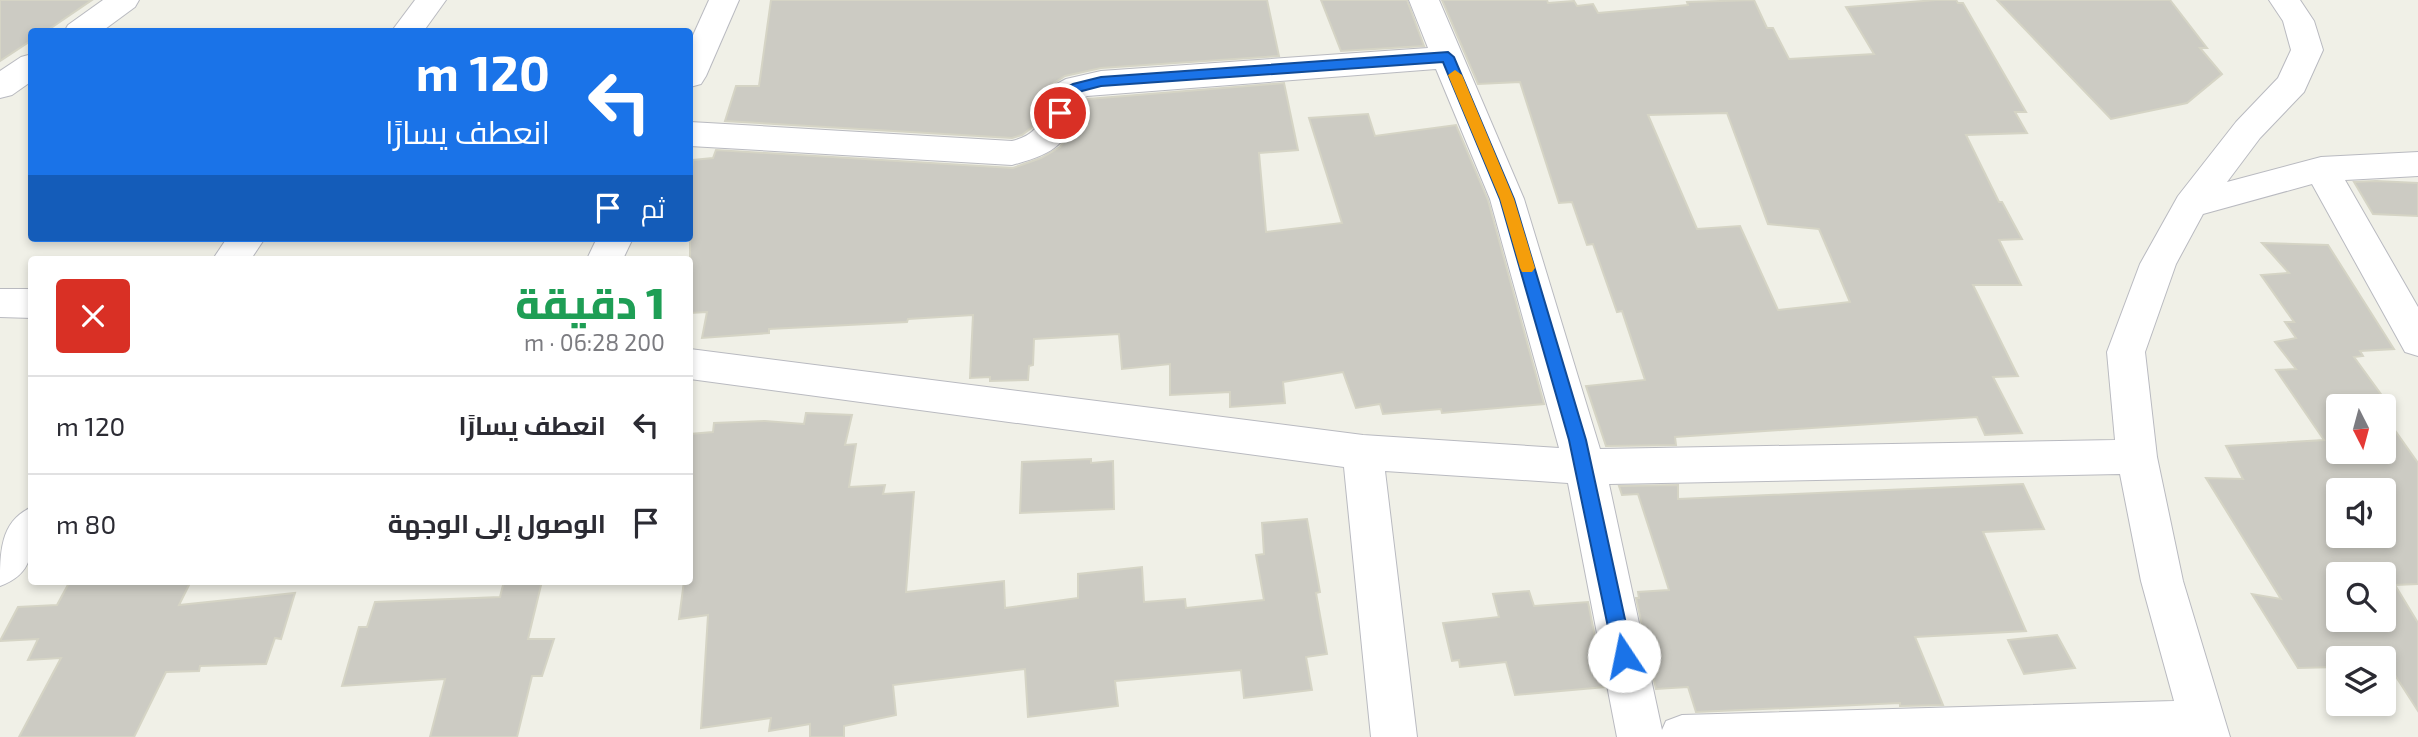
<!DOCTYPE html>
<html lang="ar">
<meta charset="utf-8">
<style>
:root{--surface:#fff;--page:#f2f2f3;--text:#2b2b33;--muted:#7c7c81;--line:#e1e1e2}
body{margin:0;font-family:"Exo 2",Cairo,sans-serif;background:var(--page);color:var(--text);direction:rtl;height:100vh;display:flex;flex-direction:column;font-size:26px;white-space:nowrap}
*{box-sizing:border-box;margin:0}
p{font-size:23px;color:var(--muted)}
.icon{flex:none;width:38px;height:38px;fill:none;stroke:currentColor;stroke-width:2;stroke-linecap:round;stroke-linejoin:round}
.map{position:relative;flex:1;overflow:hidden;direction:ltr}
.panel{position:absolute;left:28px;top:256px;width:665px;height:329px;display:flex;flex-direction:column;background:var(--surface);border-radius:7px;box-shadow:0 4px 10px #0003;direction:rtl}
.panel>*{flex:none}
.top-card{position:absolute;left:28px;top:28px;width:665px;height:214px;border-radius:7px;box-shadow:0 4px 10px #0003;direction:rtl;background:#1a73e8;color:#fff;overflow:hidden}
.needle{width:46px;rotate:174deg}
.tools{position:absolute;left:2326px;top:394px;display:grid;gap:14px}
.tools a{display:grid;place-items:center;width:70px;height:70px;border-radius:7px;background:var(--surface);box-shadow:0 4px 10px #0003;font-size:35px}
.pin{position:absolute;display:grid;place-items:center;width:60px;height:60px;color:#fff;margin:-30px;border:4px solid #fff;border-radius:50%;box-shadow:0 2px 7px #0007}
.me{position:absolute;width:77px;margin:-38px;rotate:349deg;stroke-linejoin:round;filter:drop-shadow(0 0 5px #0008)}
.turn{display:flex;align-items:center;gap:24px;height:147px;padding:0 28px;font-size:32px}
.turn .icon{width:91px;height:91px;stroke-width:2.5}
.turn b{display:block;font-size:49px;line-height:60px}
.then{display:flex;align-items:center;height:66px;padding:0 28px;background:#0003;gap:14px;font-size:26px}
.round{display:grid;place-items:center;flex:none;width:74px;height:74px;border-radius:7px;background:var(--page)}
.head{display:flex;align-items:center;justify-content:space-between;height:119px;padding:0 28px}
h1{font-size:42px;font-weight:800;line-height:52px;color:#1e9e55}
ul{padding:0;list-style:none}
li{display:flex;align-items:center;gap:21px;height:98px;padding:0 28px;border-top:2px solid var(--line)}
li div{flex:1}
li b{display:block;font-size:26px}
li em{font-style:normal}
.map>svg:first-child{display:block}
</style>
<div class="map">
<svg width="2418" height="737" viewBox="0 0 2418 737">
<rect width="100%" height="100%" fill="#f0f0e7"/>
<g fill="#cccbc3" stroke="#d5d4c5" stroke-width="2" fill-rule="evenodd">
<path d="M0,0H92L45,32H32V40L0,61Z"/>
<path d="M771,0H1267L1279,56L1101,68L1065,76L1051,85L1035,125L1022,135L1012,138L725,121L736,86H759Z"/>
<path d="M1321,0H1407L1424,46L1341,51Z"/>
<path d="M1442,0H1547L1548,3L1574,1L1577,6L1593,4L1598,13L1688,5L1687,2L1754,0L1767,28H1773L1789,59L1874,54L1846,7L1936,0H1956L1958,3H1963L2026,112H2015L2027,133L1966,135L1999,202H2002L2022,239L1999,240L2021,285H1973L2018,376L1993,377L2022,433L1985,435L1977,417L1675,437L1676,445L1606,446L1586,386L1645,380L1622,311L1617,312L1593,244L1587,245L1572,202L1559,203L1520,82L1478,84ZM1727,113L1768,224L1819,229L1850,302L1778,310L1740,226L1697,229L1648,115Z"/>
<path d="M1997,0H2170L2207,48H2200L2222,74L2187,103L2111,119Z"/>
<path d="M1284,83L1298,150L1259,153L1266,232L1342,223L1309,118L1368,114L1375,136L1456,125L1488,200L1544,404L1442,413L1441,409L1383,414L1380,404L1356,408L1343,372L1283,382L1285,403L1230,407V392L1170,395V364L1122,369L1119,334L1034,339L1033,365L1029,366L1028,380L990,381V377L970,378L973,315L908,319L907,322L769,329V333L702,338L707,312L690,313V180L693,160L713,158L716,150L1013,168L1041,158L1060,147L1073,128L1082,102L1088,99Z"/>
<path d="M2376,181L2418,183V216L2373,214L2354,182Z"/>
<path d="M2262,243L2328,245L2394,349L2360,351L2363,356L2354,357L2391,408L2338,406V452H2384V415L2418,463V584L2395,585L2418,623V711L2384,658H2338V667L2298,668L2252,594L2281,599L2206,478L2243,479L2226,446L2324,440L2276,370L2296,369L2275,342L2296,338L2285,322H2294L2261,275L2289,273ZM2338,490H2384V536H2338ZM2338,574H2384V620H2338Z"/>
<path d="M806,413L852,415L845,445L856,444L849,487L885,485L883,494L914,492L906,592L1004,581L1005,608L1078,598V574L1142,567L1144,602L1185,599L1186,608L1264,600L1256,555L1264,554L1262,523L1307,519L1320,592L1316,593L1327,654L1306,657L1312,690L1244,698L1241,670L1115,681L1118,706L1028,717L1025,669L893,685L896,715L844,726V737H810V724L769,731L771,718L701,728L708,615L679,619L684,581H690V434L713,432L714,423L765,421L804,424Z"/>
<path d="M1091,459V463L1113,461L1114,509L1020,513L1022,462Z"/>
<path d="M2023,484L2044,529L1983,532L2026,631L1915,637L1943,705L1900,706V703L1696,712L1688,687L1656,689L1636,598H1639L1638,592L1669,590L1638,494L1622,495L1619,486L1678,485V499Z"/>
<path d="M70,581H191L179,605L295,593L281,639L275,638L266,664L200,666L199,671L166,672L134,737H19L61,658L28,660L38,639L0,641L18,607L57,605Z"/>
<path d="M504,581H542L528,639H554L542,676H532L517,737H430L445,679L342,686L359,627H367L375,602L500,597Z"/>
<path d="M1529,591L1534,606L1588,602L1605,687L1515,695L1506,662L1460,667L1459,660L1452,661L1443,623L1499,617L1493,594Z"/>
<path d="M2057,635L2075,668L2024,674L2008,640Z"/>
</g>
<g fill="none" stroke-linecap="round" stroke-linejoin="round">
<defs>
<g id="minor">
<path d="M103,0H139L135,7L101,32H64L68,25Z"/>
<path d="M415,0H446L423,32H391Z"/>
<path d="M709,0H739L706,76L701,84L690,87V42Z"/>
<path d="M1409,0H1439L1524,199L1600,449L2115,440L2107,352L2140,264L2178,196L2236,122L2278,78L2291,50L2283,21L2269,0H2300L2314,21L2323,50L2304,92L2260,138L2227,182L2321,157L2418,152V176L2345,180L2418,307V356L2405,352L2312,184L2203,214L2176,264L2145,352L2157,457L2183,581L2230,737H1617L1568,483L1385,471L1417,737H1371L1344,467L690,379V349L1363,435L1559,448L1490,199L1436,69L1087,96L1080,100C1068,145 1056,153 1012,165L690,146V122L1012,141C1048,132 1038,112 1053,86L1066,79L1101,71L1428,48ZM2120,474L2141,581L2174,701L1682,715L1666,721L1662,730L1609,484Z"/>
<path d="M32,54V81L12,95L0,98V71L21,57Z"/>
<path d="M227,238H265L251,259H213Z"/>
<path d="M597,238H633L623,259H587Z"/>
<path d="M0,289H32V318L0,317Z"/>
<path d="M32,507C32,542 39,572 0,586C0,552 0,521 32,507Z"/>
</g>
</defs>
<use href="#minor" stroke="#b9bac0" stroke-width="2"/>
<use href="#minor" fill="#fff" fill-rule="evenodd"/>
</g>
<path fill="#1a73e8" stroke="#114b97" stroke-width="2" d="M1448,52L1454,57L1514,199L1586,440L1633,656L1630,662L1624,665L1617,662L1614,656L1569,440L1500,199L1443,62L1101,86L1082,91L1071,97L1064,117L1060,118L1053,113L1060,91L1073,84L1101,77Z"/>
<path fill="#f59e0b" d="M1455,70L1462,75L1514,199L1535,268L1532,272H1522L1520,268L1500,199L1448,75Z"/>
</svg>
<div class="tools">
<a><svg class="needle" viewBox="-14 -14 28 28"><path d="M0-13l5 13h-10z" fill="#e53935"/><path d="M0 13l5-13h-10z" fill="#7c7c81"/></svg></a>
<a><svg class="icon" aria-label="sound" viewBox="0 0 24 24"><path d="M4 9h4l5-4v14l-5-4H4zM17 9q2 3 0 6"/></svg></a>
<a><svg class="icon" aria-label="search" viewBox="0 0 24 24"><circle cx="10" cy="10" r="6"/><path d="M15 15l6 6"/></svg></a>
<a><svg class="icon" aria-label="layers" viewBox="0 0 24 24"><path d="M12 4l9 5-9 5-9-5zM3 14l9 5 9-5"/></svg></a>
</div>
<div class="pin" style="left:1060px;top:113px;background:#d93025"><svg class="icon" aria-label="arrive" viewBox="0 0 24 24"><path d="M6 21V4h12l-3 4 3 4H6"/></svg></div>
<svg class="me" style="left:1624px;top:656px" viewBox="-20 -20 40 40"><circle r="19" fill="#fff"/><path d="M0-13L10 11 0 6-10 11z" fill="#1a73e8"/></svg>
<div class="top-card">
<div class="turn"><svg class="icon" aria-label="left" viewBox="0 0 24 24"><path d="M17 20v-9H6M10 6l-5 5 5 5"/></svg><div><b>120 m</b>انعطف يسارًا</div></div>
<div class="then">ثم<svg class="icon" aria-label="arrive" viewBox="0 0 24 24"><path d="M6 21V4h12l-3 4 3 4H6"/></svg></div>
</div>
<section class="panel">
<div class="head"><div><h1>1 دقيقة</h1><p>200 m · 06:28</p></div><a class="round" style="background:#d93025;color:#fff"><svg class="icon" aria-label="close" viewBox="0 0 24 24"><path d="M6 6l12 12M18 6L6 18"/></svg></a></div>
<ul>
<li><svg class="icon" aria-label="left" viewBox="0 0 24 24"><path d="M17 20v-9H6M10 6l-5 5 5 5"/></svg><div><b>انعطف يسارًا</b></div><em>120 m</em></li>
<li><svg class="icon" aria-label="arrive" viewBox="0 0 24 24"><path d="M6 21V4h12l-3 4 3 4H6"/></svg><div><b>الوصول إلى الوجهة</b></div><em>80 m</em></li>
</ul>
</section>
</div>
